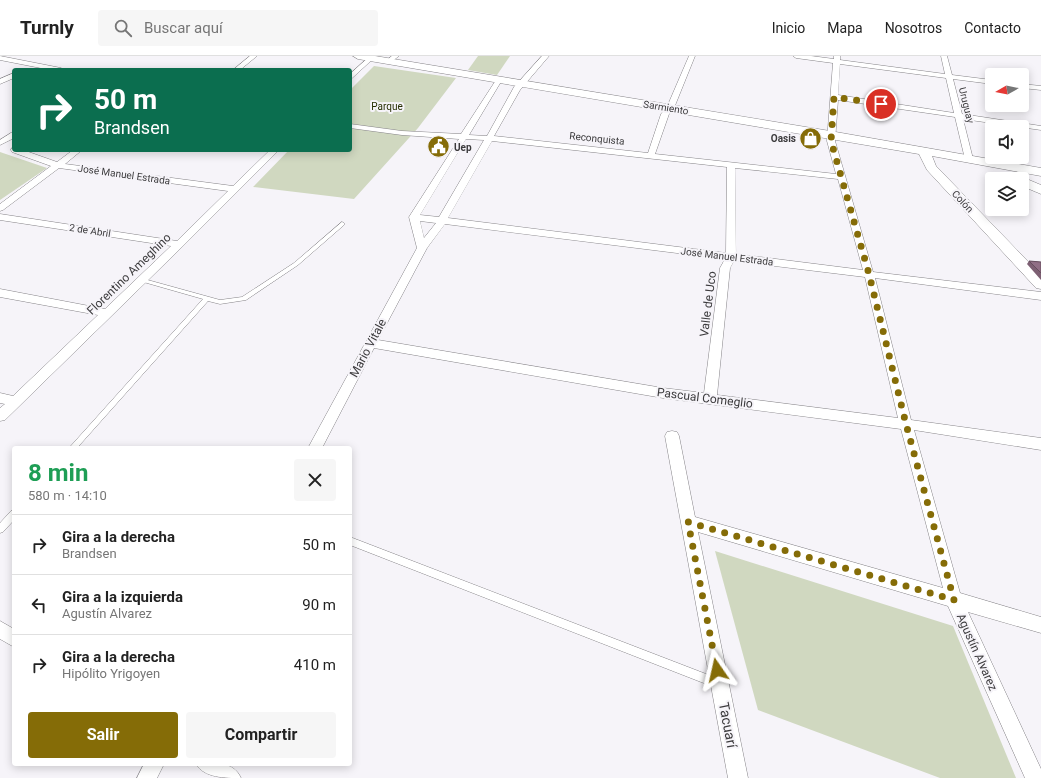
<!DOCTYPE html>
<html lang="es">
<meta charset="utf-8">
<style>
:root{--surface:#fff;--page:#f6f6f6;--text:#222;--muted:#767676;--line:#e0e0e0;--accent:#856c07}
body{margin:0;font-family:Roboto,sans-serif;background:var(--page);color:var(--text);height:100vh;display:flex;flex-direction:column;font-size:15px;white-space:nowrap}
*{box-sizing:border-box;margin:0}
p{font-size:13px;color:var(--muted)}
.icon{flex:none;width:22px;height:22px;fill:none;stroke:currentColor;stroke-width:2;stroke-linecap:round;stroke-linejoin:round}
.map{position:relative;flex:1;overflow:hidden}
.side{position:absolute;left:12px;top:390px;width:340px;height:320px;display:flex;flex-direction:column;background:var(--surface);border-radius:4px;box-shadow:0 2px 10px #0003}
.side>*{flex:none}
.top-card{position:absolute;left:12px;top:12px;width:340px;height:84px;border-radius:4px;box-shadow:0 2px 10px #0003;background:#0b6e4f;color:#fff;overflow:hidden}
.needle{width:26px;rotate:261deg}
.tools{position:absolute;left:985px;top:12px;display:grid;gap:8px}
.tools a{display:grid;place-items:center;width:44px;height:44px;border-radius:4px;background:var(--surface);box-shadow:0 2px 10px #0003;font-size:20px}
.pin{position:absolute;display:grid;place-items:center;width:34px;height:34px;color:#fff;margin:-17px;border:2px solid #fff;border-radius:50%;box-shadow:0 1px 4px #0007}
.me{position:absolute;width:44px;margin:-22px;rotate:349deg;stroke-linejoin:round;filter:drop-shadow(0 0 3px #0008)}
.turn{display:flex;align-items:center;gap:14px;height:84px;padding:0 16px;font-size:18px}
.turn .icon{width:52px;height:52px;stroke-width:2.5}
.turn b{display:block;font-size:28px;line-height:34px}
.round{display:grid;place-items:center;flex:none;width:42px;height:42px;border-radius:4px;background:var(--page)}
.headline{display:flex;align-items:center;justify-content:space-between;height:68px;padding:0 16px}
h1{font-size:24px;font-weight:700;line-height:30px;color:#1e9e55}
.action{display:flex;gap:8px;margin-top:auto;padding:8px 16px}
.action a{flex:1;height:46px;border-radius:4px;background:var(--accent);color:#fff;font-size:16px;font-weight:700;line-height:46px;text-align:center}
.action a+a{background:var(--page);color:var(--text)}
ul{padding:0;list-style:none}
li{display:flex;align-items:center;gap:12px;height:60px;padding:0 16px;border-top:1px solid var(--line)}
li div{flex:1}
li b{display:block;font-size:15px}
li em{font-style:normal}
header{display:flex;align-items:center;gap:24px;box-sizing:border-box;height:56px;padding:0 20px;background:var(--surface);border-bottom:1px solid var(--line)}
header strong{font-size:19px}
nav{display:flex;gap:22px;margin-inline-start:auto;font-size:14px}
.search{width:280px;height:36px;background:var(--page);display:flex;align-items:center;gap:10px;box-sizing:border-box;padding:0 14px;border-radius:4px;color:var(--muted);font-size:15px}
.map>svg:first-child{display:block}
</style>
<header>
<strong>Turnly</strong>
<div class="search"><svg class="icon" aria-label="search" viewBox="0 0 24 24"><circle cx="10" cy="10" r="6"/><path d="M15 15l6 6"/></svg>Buscar aquí</div>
<nav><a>Inicio</a><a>Mapa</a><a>Nosotros</a><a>Contacto</a></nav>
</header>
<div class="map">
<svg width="1041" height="722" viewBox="0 0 1041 722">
<rect width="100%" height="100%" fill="#f6f4f9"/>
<g fill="#d0d8c0">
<path d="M478,0H510L497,19L468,14Z"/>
<path d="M374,10L456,22L418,72L354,143L253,131L289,94H350V34Z"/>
<path d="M0,96L47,112L0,144Z"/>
<path d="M715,495L953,570L1016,722H940L758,654Z"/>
</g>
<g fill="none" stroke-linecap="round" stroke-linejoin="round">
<defs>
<g id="lane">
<path d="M342,166L344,167V169L298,209L246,244L220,248L208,245L77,392H69L203,243L140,225V223H144L220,244L242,241L294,207Z"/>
<path d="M14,454V464L3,476L0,477V467L11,455Z"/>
<path d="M350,481L719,623L722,625L724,628L722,631L719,633L350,489Z"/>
</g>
<g id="street">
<path d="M0,0L61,12L64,14H51L0,4Z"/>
<path d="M250,0H257L240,14H233Z"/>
<path d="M392,0H399L391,6H387V4Z"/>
<path d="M542,0H549L520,34L494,80L648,97L661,58L667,51L689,0H695L674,52L669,58L655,98L836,118L827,85L833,7L796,2L793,0H811L834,3V0H840V4L945,18L941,0H947L952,19L992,24V28L953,23L962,58L1041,70V74L963,63L973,103L969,106L965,103L955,61L838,44L835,85L873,216L1041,236V244L875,222L911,364L1041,382V394L914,374L960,537L1041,561V577L968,556L1041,713V722H1025L948,550L698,476L748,722H728L665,380L667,376L672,375L677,376L679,380L695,461L943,532L901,373L663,342L374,292L322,392H308L417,192L409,161L459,83L402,79L350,72V68L402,75L461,78L496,24L499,22L502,24L469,79L487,80L514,31ZM840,8L946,22L954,57L838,39ZM466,83L484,84L439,161L420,159ZM492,85L727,111L726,197L448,162ZM735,112L838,123L863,214L736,198ZM420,165L436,167L424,182ZM445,168L725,203L720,212L704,337L663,332L378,284L427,192ZM734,205L865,221L898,362L717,339L730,212Z"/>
<path d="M369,1L374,2L350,24V18Z"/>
<path d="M14,17V22L0,28V23Z"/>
<path d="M1022,28L1041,30V34L1022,32Z"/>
<path d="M11,77H14V82L0,89V84Z"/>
<path d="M12,92H14V94H23L57,106L73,94H82L65,108L233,130L270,94H279L183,190L5,364L0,365V352L5,348L0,347V337L13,340L98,259L0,241V233L105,253L171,190L0,164V158L177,185L228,135L59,112L3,154L0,155V148L51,110L12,96L11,94Z"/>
<path d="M0,565L14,573V591L0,583Z"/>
<path d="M144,708H164L157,722H137Z"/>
<path d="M196,708C213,708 233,704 241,722C225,722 204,722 196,708Z"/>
</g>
<g id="secondary">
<path d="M353,0H375L830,75L1041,112V120L932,100L936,110L1041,219V233L1036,232L927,114L919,98L358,3Z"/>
<path d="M1022,121L1041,129V138L1022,130V123H1017Z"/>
</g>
</defs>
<use href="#lane" stroke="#858387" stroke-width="1"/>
<use href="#street" stroke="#858387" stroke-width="1"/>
<use href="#secondary" stroke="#858387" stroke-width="1"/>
<use href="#lane" fill="#fff" fill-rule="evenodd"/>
<use href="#street" fill="#fff" fill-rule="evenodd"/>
<use href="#secondary" fill="#fff" fill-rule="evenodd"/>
</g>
<path fill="#7d5f73" d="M1029,205L1041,206V224L1027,208Z"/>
<path fill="#916f86" stroke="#664e5e" d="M1029,205L1041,206V217Z"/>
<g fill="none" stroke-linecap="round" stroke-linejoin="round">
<path stroke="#856c07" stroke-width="7" stroke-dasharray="0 12.6" d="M717,614L688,466L954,544L906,368L869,218L831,85L834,41L881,48"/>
</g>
<defs>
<symbol id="shop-disc" viewBox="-11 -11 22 22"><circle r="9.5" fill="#856c07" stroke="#f6f4f9"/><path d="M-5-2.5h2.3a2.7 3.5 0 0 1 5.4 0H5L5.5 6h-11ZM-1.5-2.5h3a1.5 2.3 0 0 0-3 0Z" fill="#fff"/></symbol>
<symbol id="civic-disc" viewBox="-11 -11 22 22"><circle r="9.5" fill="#856c07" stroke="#f6f4f9"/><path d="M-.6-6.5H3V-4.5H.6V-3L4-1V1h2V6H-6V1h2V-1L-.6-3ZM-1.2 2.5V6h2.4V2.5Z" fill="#fff"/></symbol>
</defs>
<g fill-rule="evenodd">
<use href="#shop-disc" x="798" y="70" width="25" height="25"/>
<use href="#civic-disc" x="426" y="78" width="25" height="25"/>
</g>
<g text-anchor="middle" stroke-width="4" stroke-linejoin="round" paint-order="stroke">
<g font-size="10" fill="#3c3b3d" stroke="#f6f4f9">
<text transform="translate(967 49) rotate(76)" y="4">Uruguay</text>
<text transform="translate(666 51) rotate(9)" y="4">Sarmiento</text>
<text transform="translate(597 82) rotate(6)" y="4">Reconquista</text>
<text transform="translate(124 118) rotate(8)" y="4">José Manuel Estrada</text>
<text transform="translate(963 145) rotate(47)" y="4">Colón</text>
<text transform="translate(90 174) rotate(9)" y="4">2 de Abril</text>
<text transform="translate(727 200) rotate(7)" y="4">José Manuel Estrada</text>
</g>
<g font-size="10" fill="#252e01" stroke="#f6f4f9">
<text x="387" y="54">Parque</text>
</g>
<g font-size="10" font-weight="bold" fill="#3c3b3d" stroke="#f6f4f9" text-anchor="end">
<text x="796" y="86">Oasis</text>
<text x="454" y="95" text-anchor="start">Uep</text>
</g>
<g font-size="12" fill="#3c3b3d" stroke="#f6f4f9">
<text transform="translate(129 218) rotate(-44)" y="4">Florentino Ameghino</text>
<text transform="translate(708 248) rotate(-83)" y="4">Valle de Uco</text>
<text transform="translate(368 292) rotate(-62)" y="4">Mario Vitale</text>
<text transform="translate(705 342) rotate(7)" y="4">Pascual Comeglio</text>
<text transform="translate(977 596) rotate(66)" y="4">Agustín Alvarez</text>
</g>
<g font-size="14" fill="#3c3b3d" stroke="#f6f4f9">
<text transform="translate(728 669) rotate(79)" y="5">Tacuarí</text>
</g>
</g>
</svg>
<div class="tools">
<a><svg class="needle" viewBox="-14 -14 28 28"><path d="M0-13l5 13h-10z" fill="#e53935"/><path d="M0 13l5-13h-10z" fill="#767676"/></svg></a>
<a><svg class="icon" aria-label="sound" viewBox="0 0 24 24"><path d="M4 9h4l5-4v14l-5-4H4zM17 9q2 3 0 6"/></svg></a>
<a><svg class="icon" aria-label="layers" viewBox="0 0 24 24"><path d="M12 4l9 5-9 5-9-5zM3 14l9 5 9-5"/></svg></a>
</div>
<div class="pin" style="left:881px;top:48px;background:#d93025"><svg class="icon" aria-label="arrive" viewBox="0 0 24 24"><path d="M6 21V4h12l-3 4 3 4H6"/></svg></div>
<svg class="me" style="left:717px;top:614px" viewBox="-20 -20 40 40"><path d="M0-17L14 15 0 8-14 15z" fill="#856c07" stroke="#fff" stroke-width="4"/></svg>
<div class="top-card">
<div class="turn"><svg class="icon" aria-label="right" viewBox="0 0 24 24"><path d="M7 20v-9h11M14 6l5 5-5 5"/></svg><div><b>50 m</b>Brandsen</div></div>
</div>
<section class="side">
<div class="headline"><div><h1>8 min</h1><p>580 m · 14:10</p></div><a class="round"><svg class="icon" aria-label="close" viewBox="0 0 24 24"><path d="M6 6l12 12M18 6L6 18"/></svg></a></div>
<ul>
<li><svg class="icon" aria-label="right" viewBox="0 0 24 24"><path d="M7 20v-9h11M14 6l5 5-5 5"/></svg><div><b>Gira a la derecha</b><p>Brandsen</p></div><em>50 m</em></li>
<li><svg class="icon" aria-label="left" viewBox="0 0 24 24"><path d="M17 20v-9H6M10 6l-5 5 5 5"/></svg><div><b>Gira a la izquierda</b><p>Agustín Alvarez</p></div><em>90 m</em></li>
<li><svg class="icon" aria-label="right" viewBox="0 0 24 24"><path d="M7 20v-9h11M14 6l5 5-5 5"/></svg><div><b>Gira a la derecha</b><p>Hipólito Yrigoyen</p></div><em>410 m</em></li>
</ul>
<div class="action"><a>Salir</a><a>Compartir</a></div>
</section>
</div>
